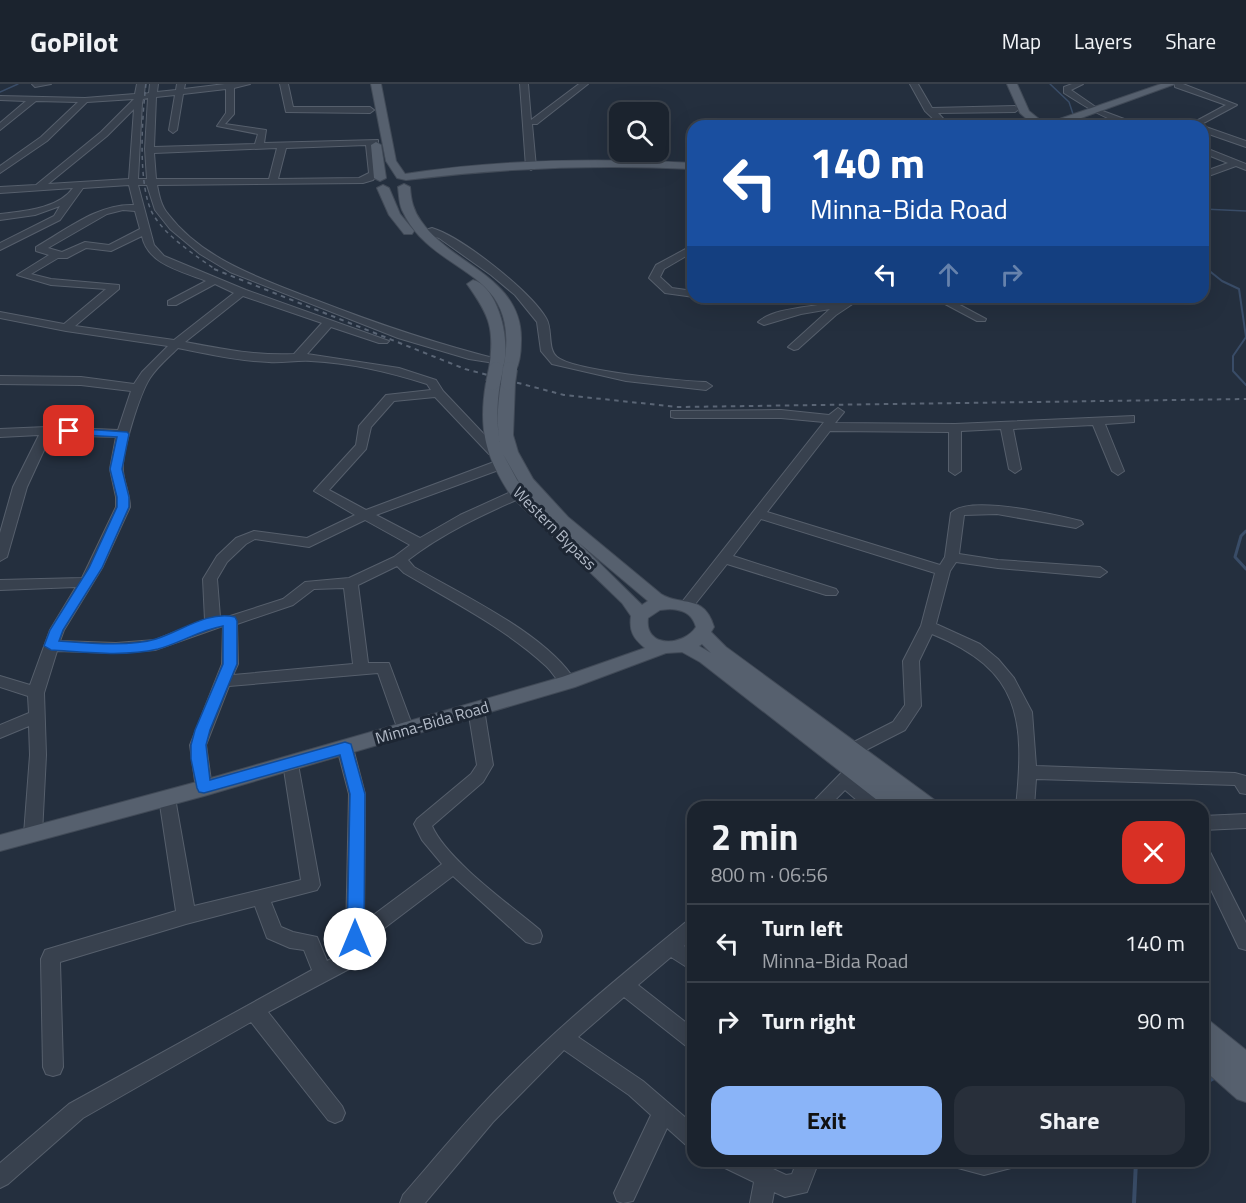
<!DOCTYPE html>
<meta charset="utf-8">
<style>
:root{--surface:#1b232e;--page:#282f3a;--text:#f1f3f6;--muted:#a0a4aa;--line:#39404a;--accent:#8ab4f8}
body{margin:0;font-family:"Titillium Web",sans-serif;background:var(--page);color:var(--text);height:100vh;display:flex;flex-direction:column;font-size:22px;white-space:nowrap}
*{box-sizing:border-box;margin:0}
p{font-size:20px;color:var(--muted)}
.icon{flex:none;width:33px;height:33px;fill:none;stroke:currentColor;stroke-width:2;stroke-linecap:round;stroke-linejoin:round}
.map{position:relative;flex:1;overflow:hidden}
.side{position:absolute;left:687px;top:717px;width:522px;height:366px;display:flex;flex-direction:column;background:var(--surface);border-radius:18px;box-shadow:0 6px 24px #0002,0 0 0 2px var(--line)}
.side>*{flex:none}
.hud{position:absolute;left:687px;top:36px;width:522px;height:183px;border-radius:18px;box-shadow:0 6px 24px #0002,0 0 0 2px var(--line);background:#1a4fa0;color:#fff;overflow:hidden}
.controls{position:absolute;left:609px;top:18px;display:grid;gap:12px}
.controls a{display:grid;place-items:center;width:60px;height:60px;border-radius:12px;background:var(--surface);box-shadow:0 6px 24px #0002,0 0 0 2px var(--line);font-size:30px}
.pin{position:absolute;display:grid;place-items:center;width:51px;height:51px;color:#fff;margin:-26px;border-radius:12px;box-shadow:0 3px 9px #0006}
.me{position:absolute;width:66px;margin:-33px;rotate:0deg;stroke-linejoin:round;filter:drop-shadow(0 0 4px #0008)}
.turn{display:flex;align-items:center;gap:21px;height:126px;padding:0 24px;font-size:27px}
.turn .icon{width:78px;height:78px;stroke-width:2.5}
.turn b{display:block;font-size:42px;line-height:51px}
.lanes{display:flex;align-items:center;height:57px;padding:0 24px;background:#0003;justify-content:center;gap:30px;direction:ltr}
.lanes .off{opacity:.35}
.round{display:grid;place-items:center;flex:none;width:63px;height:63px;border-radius:18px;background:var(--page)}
.summary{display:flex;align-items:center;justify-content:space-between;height:102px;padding:0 24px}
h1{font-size:36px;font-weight:700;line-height:45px}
.action{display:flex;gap:12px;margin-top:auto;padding:12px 24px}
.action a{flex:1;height:69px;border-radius:18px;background:var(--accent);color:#111;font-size:24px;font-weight:700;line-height:69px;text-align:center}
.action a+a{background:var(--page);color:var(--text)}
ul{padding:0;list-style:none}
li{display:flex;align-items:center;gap:18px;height:78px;padding:0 24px;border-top:2px solid var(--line)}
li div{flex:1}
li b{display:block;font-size:22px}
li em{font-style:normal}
header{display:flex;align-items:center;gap:36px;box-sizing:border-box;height:84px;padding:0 30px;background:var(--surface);border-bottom:2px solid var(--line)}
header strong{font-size:28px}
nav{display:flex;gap:33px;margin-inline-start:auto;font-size:21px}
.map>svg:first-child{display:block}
</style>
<header>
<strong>GoPilot</strong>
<nav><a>Map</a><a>Layers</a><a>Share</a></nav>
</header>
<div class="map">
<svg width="1246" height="1119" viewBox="0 0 1246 1119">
<rect width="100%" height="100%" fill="#242f3e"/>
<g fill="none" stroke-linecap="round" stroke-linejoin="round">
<g stroke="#394c67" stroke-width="1.5">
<path d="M1050,0L1069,18L1077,42"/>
<path d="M0,8L18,0"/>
<path d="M1203,125L1246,127"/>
<path d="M1203,181L1209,186"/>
</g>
<path stroke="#394c67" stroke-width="2" d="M1207,185L1222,197L1239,205L1246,253L1233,272V287L1246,301"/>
<path stroke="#394c67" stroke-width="3" d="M1246,447L1241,452L1235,473L1246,485"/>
<g stroke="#394c67" stroke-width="4">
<path d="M1203,1000L1214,994"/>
<path d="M1134,1119L1136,1077"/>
</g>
<defs>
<g id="minor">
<path d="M32,0H51L35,3Z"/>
<path d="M137,0H145L144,10L149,9L150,0H158L157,8L176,6L177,0H185L184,5L225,0H250L234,4V30L225,40L266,46L264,59L378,56V60L375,61L379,89L373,96L363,99L157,101C159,111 161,122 168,130C203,176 262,195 313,215C375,239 436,260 501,276V280L469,275L398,254L230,188L200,170L170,145L155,126L147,101H138L154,161L164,172L246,206L389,257L387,259H379L331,243L307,270L399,284L436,296L443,307L497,364L499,367L497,370H489L435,313L394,317L371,343L366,365L329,406L366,426L494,378H504L505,381L504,384L376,431L420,454L460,431L513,407H523L525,410L523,413C482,431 443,449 408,476L414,483C462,511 547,550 576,598L573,602C560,606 555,590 546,582C505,544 453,518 404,489L397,482L358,501L368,579H389L414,646L412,650H400L398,646L378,589L229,602L206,661L212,704L210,709L204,710L198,709L196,704L190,661L222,580L223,542L155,566L116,569L57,567L44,609L46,671L42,750L39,755L33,757L27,755L24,750L30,671L29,642L0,654V641L29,629L28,612L0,603V592L30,601L50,546L76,503L0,506V496L82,494L116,423V413L110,385L116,353L51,351L27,403L7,473L0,477V449L13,403L39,351L0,353V345L47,343L118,346L131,307L81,301L0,300V292L81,293L134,300L142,288L168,262L66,247L0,234V228L64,240L106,205L51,201L17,191L49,171L36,167V163C66,146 99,119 134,121L129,101L83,104L60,136L0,166V159L54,132L60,122L35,131L0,136V130C24,127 58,125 73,104L0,109V103L36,101L101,48L134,15L87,18L47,57L0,89V82L41,53L78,18L36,17L0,46V39L26,17L0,16V12L85,14L135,10ZM226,5V29L217,42L258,50L255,60L154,63L156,13L175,11L169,46L173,49L177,46L183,10ZM148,14L145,65L147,95H138L142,19L143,15ZM134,25L129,95L48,100L107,52ZM366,61L369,89L359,94L278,95L286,64ZM277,64L269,95H156L154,69ZM123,126L135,127L140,145L109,161L85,158L62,168L48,164L107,130ZM142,152C148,181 182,187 206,197L168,217V221H176L215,200L234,209L174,256L75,242L119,205V201L51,195L31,190L58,174H67L86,164L111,167ZM243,212L322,239L294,270C257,272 222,265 185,258ZM178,264C208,270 239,277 269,278C283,279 297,276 311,277C350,279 390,288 427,300L431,306L386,311L359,342L356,361L314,407L355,431L307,454L254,447L236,454L217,472L203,495L205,536L155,556L116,559L60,557L64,546L102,484L130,423C130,410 124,399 123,387C121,369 140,309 150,294C157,283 169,273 178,264ZM365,436L410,461L394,473L349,494L305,498L283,515L224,534L220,533L217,495L227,478L246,460L255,455L309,463ZM344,504L353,580L233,591L238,580L237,540L293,521L314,505Z"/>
<path d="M280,0H288L293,23H370L374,26L370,29L286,28Z"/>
<path d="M520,0H528L531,36L579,0H588L537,40H532L536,83L531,86L526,83Z"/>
<path d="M910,0H918L932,24L1015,22L1019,25L1015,28L938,29L950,42H941L925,27Z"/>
<path d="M1072,0H1083L1071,6L1100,26L1143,42C1114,42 1088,24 1064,9V3Z"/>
<path d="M1175,0H1183L1237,21L1198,42H1187L1226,21L1175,3Z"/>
<path d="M1203,42L1246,57V63L1203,48Z"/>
<path d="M1203,63L1246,80V86L1236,82L1203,94V88L1228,79L1203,69Z"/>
<path d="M432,144C462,153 530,207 546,234C553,245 547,265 557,273C573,287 681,297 706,298L712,302L706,306L626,297L552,280L541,267L537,238L515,211L491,191L439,154L419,148Z"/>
<path d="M693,161V168L664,185L660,193L672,204L693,207L694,213L665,209L649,194L656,181Z"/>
<path d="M850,213H863L836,231L798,265L794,266L788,263L830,225L801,230L764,241L758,238C779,220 825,225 850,213Z"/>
<path d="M932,213H945L986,235L985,237H977Z"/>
<path d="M838,324L844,328L835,339L955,340L1134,332V338L1105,340L1124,387L1118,391L1112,387L1093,341L1013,345L1021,385L1015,389L1009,385L1001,345L961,347V387L955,391L949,387V348L830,347L767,428L940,481L945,473L951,429C969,410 1056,431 1081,437L1083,440L1076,444L997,430L964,431L959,470L998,476L1100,483L1107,488L1100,493L998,484L956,478L950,487L936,540L980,560L998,575L1014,594L1032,628L1036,682L1235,689L1246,692V710L1240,709L1235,701L1036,695L1034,723H1016C1025,635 1021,586 932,550L919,577L921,622L905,646L858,670H846L844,666L846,662L893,638L905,621L903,577L921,542L935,489L761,435L733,472L836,505L838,508L836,511H826L727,480L692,524H682L680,521L682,518L824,338L781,334H675L671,333V327L781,326L829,331Z"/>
<path d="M476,619L482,621L484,625L493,681L483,698L432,742C447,776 510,821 540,846L542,852L540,858L533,860L526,858L453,792L362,861L349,885L268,928L342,1022L345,1029L342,1036L335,1039L328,1036L251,938L83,1034L8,1100L0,1104V1079L69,1020L312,886L304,866L290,864L267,854L255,822L186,840L60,878L63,983L60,990L53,992L46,990L43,983L41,875L45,866L176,827L159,714L161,709L167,708L173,709L175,714L194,822L301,796L283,679L285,675L291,673L297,675L320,801L317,806L271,818L281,843L293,848L317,853L327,877L335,873L346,854L349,710L337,664L339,660H351L353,664L365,710L364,838L442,780L422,756L414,740L417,735L471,690L477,681L468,625L470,621Z"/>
<path d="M854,680L860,682L862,686L855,696L885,723H865L845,706L828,723H808L848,682Z"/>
<path d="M1246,730V744L1203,746V732Z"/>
<path d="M1203,764L1209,766L1246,839V866L1239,864L1203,789Z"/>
<path d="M693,835V854L684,862L693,868V887L671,873L638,901L693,944V965L686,962L624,913L578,953L643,997L693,1040V1064L686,1061L667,1044L633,1117L623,1119L617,1117L614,1109L651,1031L629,1011L564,966L493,1038L425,1119H400L403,1111C436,1073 468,1034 504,998C561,940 624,889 686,838Z"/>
<path d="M722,1077H756L786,1091L792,1090L797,1077H819L807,1108L785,1113L774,1108L772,1119H750L754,1098L725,1084Z"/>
<path d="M955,1077H1014L1011,1084L984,1091L958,1084Z"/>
</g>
<g id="major">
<path d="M371,0H381L396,77L405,90C500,75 597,74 693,79V85C597,80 502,84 406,96L397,94L386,77Z"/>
<path d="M1007,0H1017L1029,27L1045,40L1161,0H1175L1059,42H1035L1020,29Z"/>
<path d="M376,58L381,61L386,94L380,97L374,94L371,61Z"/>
<path d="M404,100L410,103C411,116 413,126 421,137C451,181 523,193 521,257C521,267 520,279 515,288H505L503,285C525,181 433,195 402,126C399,119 399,110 398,103Z"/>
<path d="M383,101L389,104L400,130L414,147L412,150H404L389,131L377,104Z"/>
<path d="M473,196C500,203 513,266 501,288H491L489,285C495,245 490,232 467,200Z"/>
<path d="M493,295L500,299C497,319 496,337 500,358C496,338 498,319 501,299L508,295L515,299L513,351L518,368L533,395L568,433L661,510C682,523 704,509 714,543L711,548L726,563L936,717L939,723H914L907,718L910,723H886L700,578L682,568L666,569L575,603L204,712L0,767V751L204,696L562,593L645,564C633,554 629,547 631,532L622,519L512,413C486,374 478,346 486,299ZM503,370L519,398L532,415L517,396ZM578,458L648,517L642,521ZM670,525C683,526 692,529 696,543C683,563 644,564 648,534L660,526ZM702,560L711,569L699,562Z"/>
<path d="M1203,935L1211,938L1246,966V1018L1237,1015L1203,985Z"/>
</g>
</defs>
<use href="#minor" stroke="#565f6c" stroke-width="2"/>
<use href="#major" stroke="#414a57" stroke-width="2"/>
<use href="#minor" fill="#38414e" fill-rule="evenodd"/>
<use href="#major" fill="#56606e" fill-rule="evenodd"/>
<path stroke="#5a6575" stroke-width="1.5" stroke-dasharray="4 4" stroke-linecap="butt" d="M146,0C142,32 137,105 154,132C168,154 195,171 216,186"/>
<path stroke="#5a6575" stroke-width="2" stroke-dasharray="4.5 4.5" stroke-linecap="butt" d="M214,185L465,285L564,311L678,323L1246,315"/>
<defs>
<g id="major-bridge">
<path d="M493,299L496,285"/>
<path d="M508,299L510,285"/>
</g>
</defs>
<use href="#major-bridge" stroke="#414a57" stroke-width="16" stroke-linecap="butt"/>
<use href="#major-bridge" stroke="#56606e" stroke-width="14"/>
</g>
<path fill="#1a73e8" stroke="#114b97" stroke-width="1.5" d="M69,344L127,348L129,350L122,385L129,413V423L102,484L63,546L59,557C87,559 130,563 156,555C179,548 209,526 235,533L237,537V580L210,646L206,661L210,696L345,658L351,660L365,710L364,855L361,860L355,862L349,860L347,855L350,710L340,671L204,709L199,708L197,704L191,675V661L195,646L223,580V542C200,546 180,559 158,565C124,573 85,568 51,566L44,562L50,546L89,484L117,423V413L110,385L117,353L65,350L63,347Z"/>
<g text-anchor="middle" stroke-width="6" stroke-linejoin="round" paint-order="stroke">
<g font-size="16" fill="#b4bcc9" stroke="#1d2633">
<text transform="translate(555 444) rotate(45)" y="6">Western Bypass</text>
<text transform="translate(432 638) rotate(-16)" y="6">Minna-Bida Road</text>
</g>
</g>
</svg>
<div class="controls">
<a><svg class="icon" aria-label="search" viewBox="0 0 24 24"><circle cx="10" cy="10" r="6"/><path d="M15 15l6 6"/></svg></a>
</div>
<div class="pin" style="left:69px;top:347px;background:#d93025"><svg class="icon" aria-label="arrive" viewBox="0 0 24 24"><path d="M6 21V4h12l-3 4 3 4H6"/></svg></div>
<svg class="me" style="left:355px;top:855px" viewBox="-20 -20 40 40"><circle r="19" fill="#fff"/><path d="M0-13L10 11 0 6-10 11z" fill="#1a73e8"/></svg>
<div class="hud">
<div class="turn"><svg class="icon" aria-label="left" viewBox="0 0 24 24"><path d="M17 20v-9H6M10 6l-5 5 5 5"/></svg><div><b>140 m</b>Minna-Bida Road</div></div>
<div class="lanes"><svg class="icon" aria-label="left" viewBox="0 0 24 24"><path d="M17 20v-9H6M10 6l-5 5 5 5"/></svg><svg class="icon off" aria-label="ahead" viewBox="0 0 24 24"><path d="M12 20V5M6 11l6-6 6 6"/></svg><svg class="icon off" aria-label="right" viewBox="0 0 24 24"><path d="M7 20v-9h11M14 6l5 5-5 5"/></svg></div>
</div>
<section class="side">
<div class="summary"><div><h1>2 min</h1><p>800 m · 06:56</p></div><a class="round" style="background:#d93025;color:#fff"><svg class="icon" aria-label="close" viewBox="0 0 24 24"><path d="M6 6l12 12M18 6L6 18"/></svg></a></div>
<ul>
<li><svg class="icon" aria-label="left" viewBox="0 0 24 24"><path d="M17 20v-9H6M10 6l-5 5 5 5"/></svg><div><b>Turn left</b><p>Minna-Bida Road</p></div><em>140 m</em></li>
<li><svg class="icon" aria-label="right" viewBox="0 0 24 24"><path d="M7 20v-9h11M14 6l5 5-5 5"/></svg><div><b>Turn right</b></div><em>90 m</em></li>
</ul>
<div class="action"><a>Exit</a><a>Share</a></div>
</section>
</div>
